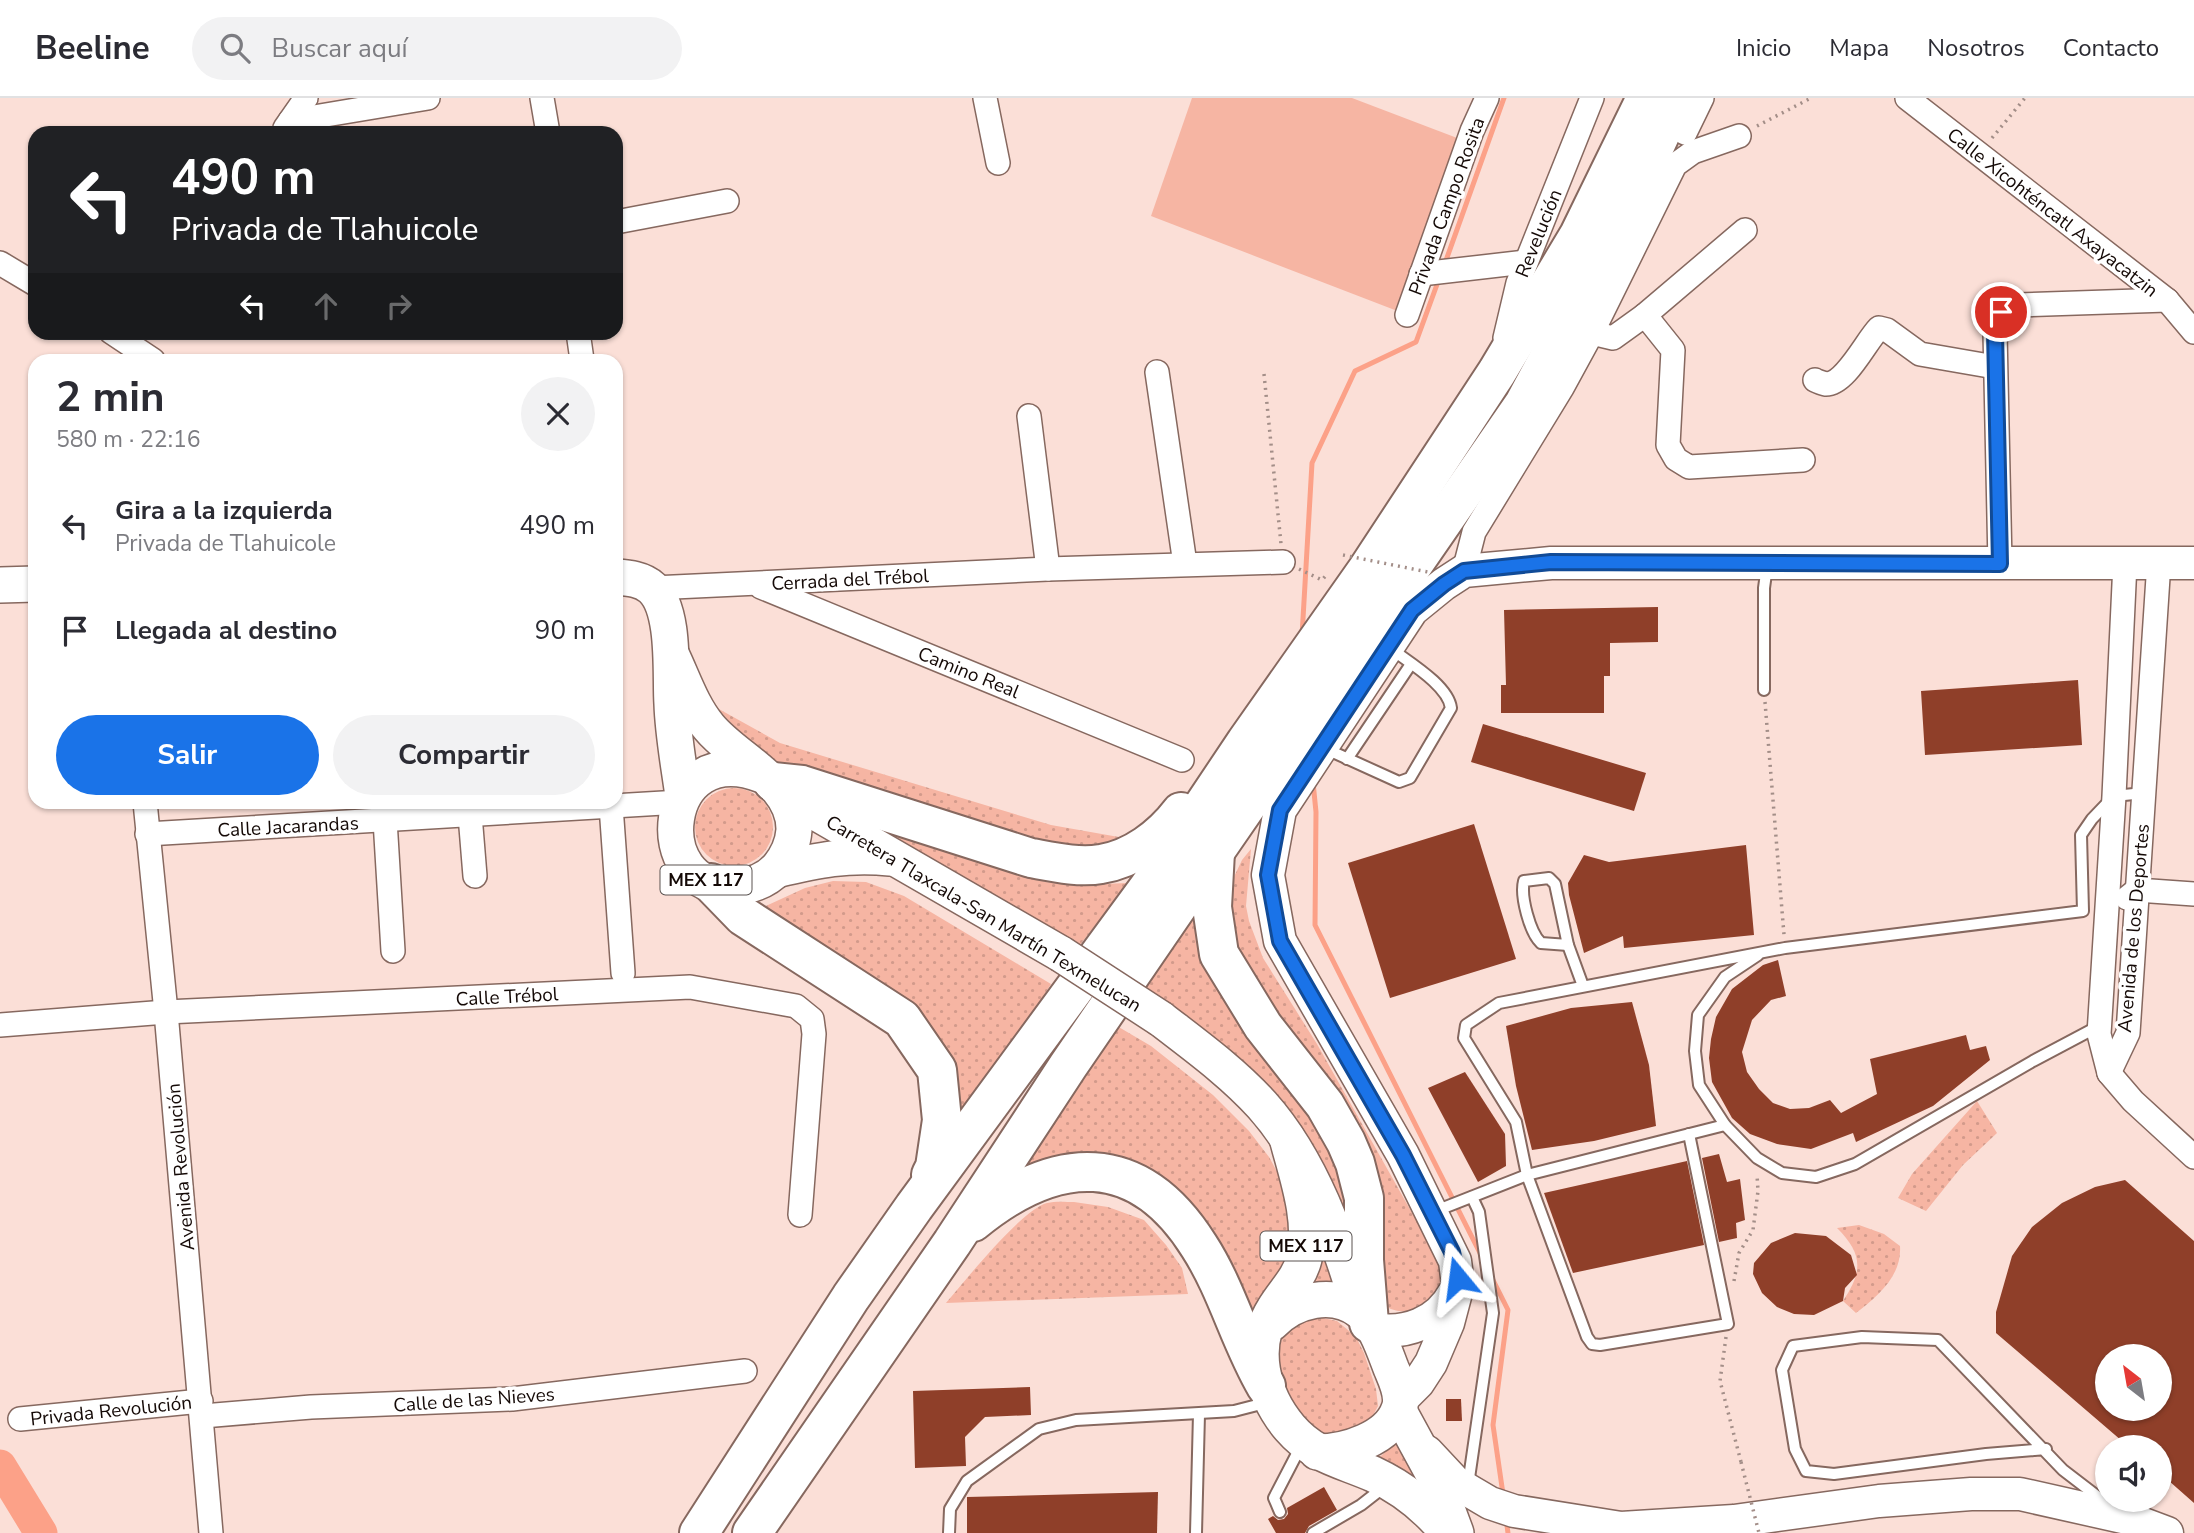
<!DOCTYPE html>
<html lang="es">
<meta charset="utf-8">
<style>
:root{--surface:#fff;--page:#f2f2f3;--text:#2b2b33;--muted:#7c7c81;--line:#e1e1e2;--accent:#1a73e8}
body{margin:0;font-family:"Nunito Sans",sans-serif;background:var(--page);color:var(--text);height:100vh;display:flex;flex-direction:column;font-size:26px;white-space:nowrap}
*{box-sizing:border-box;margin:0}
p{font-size:23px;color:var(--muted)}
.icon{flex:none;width:38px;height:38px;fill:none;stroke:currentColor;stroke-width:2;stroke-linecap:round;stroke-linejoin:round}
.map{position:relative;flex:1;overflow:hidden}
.drawer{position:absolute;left:28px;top:256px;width:595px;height:455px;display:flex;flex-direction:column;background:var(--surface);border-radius:21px;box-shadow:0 2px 5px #0004}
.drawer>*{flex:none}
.hud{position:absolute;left:28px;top:28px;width:595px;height:214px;border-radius:21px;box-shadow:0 2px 5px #0004;background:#202124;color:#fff;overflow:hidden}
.needle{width:46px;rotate:329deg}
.buttons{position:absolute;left:2095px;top:1246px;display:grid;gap:14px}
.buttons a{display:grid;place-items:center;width:77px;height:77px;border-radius:50%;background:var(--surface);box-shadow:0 2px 5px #0004;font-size:35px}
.pin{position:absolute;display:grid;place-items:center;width:60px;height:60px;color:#fff;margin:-30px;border:4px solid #fff;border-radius:50%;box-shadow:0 2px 7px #0007}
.me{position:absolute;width:77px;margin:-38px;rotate:344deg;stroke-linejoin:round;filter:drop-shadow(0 0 5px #0008)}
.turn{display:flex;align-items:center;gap:24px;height:147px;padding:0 28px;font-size:32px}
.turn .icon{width:91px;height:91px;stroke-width:2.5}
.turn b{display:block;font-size:49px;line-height:60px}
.lanes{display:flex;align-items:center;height:66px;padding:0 28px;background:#0003;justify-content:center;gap:35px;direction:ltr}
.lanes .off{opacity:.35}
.round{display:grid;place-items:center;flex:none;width:74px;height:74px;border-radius:37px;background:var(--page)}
.summary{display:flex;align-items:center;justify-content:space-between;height:119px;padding:0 28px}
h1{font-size:42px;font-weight:700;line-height:52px}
.cta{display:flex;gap:14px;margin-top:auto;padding:14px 28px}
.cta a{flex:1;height:80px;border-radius:42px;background:var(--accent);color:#fff;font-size:28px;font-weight:700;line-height:80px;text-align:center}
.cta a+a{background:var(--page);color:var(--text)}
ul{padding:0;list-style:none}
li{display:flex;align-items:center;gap:21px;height:105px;padding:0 28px}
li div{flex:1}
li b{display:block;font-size:26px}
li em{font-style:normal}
header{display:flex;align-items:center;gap:42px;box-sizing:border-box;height:98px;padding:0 35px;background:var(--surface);border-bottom:2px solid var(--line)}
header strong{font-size:33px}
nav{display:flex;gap:38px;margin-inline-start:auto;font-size:24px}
.search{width:490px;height:63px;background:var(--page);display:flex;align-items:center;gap:18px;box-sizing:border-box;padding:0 24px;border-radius:38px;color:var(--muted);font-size:26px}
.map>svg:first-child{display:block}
</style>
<header>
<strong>Beeline</strong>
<div class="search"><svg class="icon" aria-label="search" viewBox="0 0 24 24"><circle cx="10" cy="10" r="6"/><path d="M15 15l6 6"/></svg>Buscar aquí</div>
<nav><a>Inicio</a><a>Mapa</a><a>Nosotros</a><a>Contacto</a></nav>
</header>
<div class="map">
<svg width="2194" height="1435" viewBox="0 0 2194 1435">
<defs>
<pattern id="garden-dots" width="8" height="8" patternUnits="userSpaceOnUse" patternTransform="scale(1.75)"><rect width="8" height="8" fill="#f6b5a3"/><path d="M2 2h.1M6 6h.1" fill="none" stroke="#d29a8b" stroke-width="1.8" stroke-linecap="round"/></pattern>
</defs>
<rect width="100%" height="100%" fill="#fbdfd7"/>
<path fill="#f6b5a3" d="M1192,0H1352L1465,43L1400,214L1151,118Z"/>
<g fill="url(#garden-dots)">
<path d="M717,610L780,645L1051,727L1130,741L1073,753L777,668L748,643Z"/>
<circle cx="734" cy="729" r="39"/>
<path d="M832,714L1046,784L1076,787L1128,785L1073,856Z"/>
<path d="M1251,751L1246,808L1249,823L1263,860L1317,946L1443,1170V1196C1422,1209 1406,1221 1383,1207L1374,1104L1246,890L1226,809L1232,783L1242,762Z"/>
<path d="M833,783L866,784L904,798L1051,886L958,1036L948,977L753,814L805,790Z"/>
<path d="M1203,806L1347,1057L1353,1144L1144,890Z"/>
<path d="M1117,928L1151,948L1213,997L1249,1033L1269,1059L1289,1096L1294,1147L1252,1224L1188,1117L1020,1073Z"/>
<path d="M1977,1003L1997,1035L1963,1067L1926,1113L1898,1100L1912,1076Z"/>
<path d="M1074,1104L1108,1109L1144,1122L1166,1147L1182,1170L1188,1196L946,1205C965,1183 1021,1112 1047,1105C1055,1103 1066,1104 1074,1104Z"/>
<path d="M1320,1127L1342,1199L1300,1195Z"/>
<path d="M1859,1127L1884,1136L1900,1148C1902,1178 1878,1198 1856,1215L1843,1203C1863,1173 1863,1156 1837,1130Z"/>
<path d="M1323,1220L1337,1223L1348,1232L1357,1241L1364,1255L1376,1291L1378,1308L1367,1329L1318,1340C1308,1328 1290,1310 1284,1297C1281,1291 1281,1281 1280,1275C1273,1240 1288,1223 1323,1220Z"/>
<path d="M1402,1324L1435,1405L1369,1366C1388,1356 1394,1344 1402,1324Z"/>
</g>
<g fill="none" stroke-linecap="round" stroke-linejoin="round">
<g stroke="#fca188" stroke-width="5">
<path d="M1444,168L1504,0"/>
<path d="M1302,538L1312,365L1355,273L1416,244L1439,181"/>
<path d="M1313,684L1316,714L1315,827L1482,1159"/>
<path d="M1491,1178L1508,1212L1493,1327L1503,1396"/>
<path d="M1506,1420L1508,1435"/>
</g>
<path stroke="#fca188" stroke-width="33" d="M0,1368L41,1435"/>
</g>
<g fill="#8f3f29" fill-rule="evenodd">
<path d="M1658,509V544L1610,545V578H1604V615H1501V587H1506L1504,512Z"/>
<path d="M2078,582L2082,647L1925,657L1921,593Z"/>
<path d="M1483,626L1646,675L1634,713L1471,664Z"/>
<path d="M1474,726L1516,861L1390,900L1348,765Z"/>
<path d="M1746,747L1754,837L1624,850L1623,838L1584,855L1569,797L1568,785L1584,757L1609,764Z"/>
<path d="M1778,862L1786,898L1771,902L1752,922L1742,954L1747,974L1759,991L1773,1005L1790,1011L1809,1010L1830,1002L1841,1015L1877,996L1870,961L1966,937L1970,952L1986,948L1990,962L1933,1008L1856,1044L1853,1035L1811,1051L1777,1046L1750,1036L1732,1020L1712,984L1709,960L1711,941L1716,919L1732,891L1763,867Z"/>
<path d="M1632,904L1649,967L1656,1028L1594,1043L1532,1052L1516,988L1506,928L1571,910Z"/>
<path d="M1465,974L1505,1036L1506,1068L1478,1084L1428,990Z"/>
<path d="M1719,1056L1727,1084L1740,1081L1745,1122L1736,1125L1737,1140L1719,1144L1702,1060Z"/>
<path d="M1687,1063L1704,1147L1573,1175L1544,1095Z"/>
<path d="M2125,1082L2194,1143V1405L2160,1375V1349H2129L1996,1235V1214L2012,1158L2032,1129L2062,1105L2095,1089ZM2107,1258H2160V1311H2107Z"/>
<path d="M1795,1135L1826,1138L1851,1157L1857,1177L1845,1190L1843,1203L1814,1217L1794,1216L1777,1209L1762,1195L1753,1176L1754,1165L1771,1145Z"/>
<path d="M1030,1289L1031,1317L985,1319L965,1339L966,1368L915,1370L913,1293Z"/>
<path d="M1446,1301H1461L1462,1323H1446Z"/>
<path d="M1324,1389L1337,1412L1309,1428L1305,1435H1276L1268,1421L1273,1418L1278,1422L1284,1421L1288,1416L1287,1410Z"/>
<path d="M1158,1394L1157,1435H967V1399Z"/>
</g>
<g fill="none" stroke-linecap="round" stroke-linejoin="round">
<defs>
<g id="lane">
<path d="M1764,592V490L1767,468"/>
<path d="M1324,650L1399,684L1410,680L1451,610C1448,587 1408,564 1390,550"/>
<path d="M1347,661L1411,566"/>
<path d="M1549,780L1555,786L1568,847L1541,845C1530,835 1520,798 1524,783Z"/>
<path d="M1568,847L1583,888"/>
<path d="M1758,857L1725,879L1698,917L1695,953L1699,987L1725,1027L1757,1060L1782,1075L1816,1079L1855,1066L2033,963L2099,928"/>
<path d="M1689,1036L1728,1226L1600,1247L1592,1246L1587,1239L1527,1077L1516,1024L1464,940L1466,927L1499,905L1785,850L2083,813L2081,737L2092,721L2114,698L2144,695"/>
<path d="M1433,1114L1527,1077L1725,1027"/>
<path d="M2046,1351L1986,1356L1834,1376L1806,1373L1795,1351L1782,1272L1793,1248L1862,1239L1938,1242L2063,1372L2106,1405"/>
<path d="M1468,1387L1493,1215L1479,1114L1472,1099"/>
<path d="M1280,1414L1274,1400L1302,1346"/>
<path d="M949,1435L950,1411L967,1383L1039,1331L1076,1322L1234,1313L1269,1304"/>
<path d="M1196,1435L1199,1316"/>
<path d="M1313,1435L1361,1407L1384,1389"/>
</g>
<g id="street">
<path d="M542,0L548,35"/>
<path d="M985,0L998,65"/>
<path d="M1907,0L2167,202L2194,234"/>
<path d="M290,23L428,0"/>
<path d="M285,30L306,0"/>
<path d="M1685,35L1702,0"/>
<path d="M616,124L727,103"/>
<path d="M0,165L35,186"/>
<path d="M1421,176L1526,164"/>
<path d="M1407,217L1472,33L1487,0"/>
<path d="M1645,217L1673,252L1668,347L1676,361L1689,369L1803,362"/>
<path d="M111,234L153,262"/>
<path d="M578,234L582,262"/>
<path d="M1592,235L1613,240L1645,217L1745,132"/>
<path d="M1505,240L1518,185L1592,0"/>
<path d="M1157,274L1185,466"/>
<path d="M1815,282C1816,283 1825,286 1826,286C1846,286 1866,243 1879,230L1887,232L1920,256L1995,269"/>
<path d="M1029,318L1048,471"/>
<path d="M2125,465L2114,698L2099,936L2109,975L2133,1003L2194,1059"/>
<path d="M2000,466L1995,234L2001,214L2018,207L2167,202"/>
<path d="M1464,473L1474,434L1562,290L1592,235L1675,67L1693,54L1739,38"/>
<path d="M761,489L1182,662"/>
<path d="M653,490L1048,471L1283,464"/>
<path d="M145,704L166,914L211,1435"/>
<path d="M611,708L623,875"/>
<path d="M470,717L475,778"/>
<path d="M385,722L393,853"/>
<path d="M147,736L680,704"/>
<path d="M2127,800L2137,792L2194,796"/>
<path d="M0,927L166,914L690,889L796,908L812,921L814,936L800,1117"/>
<path d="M2109,975L2128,935L2159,464"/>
<path d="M203,1318L311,1309L512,1301L745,1273"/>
<path d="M20,1321L201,1303"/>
</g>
<g id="secondary">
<path d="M1373,1231C1405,1237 1438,1225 1454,1195"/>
<path d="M1401,1302L1418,1285L1431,1265L1448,1225L1458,1187L1455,1163L1403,1057L1280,843L1268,777L1280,712L1412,512L1444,486L1464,473L1551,465H2194"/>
<path d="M1427,1354L1456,1385L1490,1405L1514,1413L1621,1430L1734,1423L1879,1403L1971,1396H2020L2127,1420L2167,1435"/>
</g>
<g id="primary">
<path d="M616,479C629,480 642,481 652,490C676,512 670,577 672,606C673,637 679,668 683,698"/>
<path d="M0,487L35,486"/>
<path d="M672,558C683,581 692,609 709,629C736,662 795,684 794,732C793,746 787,759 778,770C767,782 751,788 735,789C645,795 660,637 762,677"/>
<path d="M784,696L1061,856"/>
<path d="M776,772C819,762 846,756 890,760"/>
<path d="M1161,921C1196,948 1232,974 1262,1007C1312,1063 1339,1142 1360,1213"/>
<path d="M1287,1040C1297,1078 1313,1122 1304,1161C1299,1181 1284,1194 1274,1211C1250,1249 1262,1297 1290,1330C1314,1358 1341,1362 1373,1376C1403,1390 1427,1409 1448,1435"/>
<path d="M1272,1225C1294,1202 1333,1192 1360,1213C1376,1226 1384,1252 1391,1270C1396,1282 1404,1298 1399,1311C1389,1341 1345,1354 1317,1354"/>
<path d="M1399,1313L1436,1381L1456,1435"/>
</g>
<g id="highway">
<path d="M773,684L802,687L1031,760C1053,764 1079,770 1101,766C1133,761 1162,739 1181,714"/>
<path d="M1215,754L1212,809L1219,856L1263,928L1325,1007L1346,1044L1355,1065L1364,1100V1162L1369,1225"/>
<path d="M711,785L743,818L902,921L937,972L942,1022L935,1069L931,1077"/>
<path d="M973,1124C1056,1056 1138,1051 1199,1148C1227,1191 1240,1244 1266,1288"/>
<path d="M699,1435L851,1199L914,1109L1149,789L1246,644L1367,472L1497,274L1579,137L1646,0"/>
<path d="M752,1435L952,1145L1068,968L1216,752L1524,306L1606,154L1677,0"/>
</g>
</defs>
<use href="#lane" stroke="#86685f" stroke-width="14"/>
<use href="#street" stroke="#86685f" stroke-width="26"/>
<use href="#secondary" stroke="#86685f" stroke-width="35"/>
<use href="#primary" stroke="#86685f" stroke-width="38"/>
<use href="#highway" stroke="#86685f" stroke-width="42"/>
<g stroke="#a38e88" stroke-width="3.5" stroke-dasharray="2 5" stroke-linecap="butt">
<path d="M1757,28L1811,0"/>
<path d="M1992,40L2025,0"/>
<path d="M1264,276L1281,446"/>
<path d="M1299,471L1322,482L1328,475"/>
<path d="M1765,604L1784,837"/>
<path d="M1734,1183L1739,1155L1753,1132L1758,1093L1757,1077"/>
<path d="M1726,1239L1720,1283L1741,1364"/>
</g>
<use href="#lane" stroke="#fff" stroke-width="10"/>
<use href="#street" stroke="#fff" stroke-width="23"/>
<use href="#secondary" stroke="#fff" stroke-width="32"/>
<use href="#primary" stroke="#fff" stroke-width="35"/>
<use href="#highway" stroke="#fff" stroke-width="38"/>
<defs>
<path id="primary-bridge" d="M1061,856L1161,921"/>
</defs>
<use href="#primary-bridge" stroke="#86685f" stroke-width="38" stroke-linecap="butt"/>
<g stroke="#a38e88" stroke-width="3.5" stroke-dasharray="2 5" stroke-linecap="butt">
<path d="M1343,457L1428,474"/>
<path d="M1741,1364L1759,1435"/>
</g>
<use href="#primary-bridge" stroke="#fff" stroke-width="35"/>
</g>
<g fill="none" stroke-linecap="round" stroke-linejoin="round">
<defs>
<path id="route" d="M1458,1180L1452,1154L1403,1057L1280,843L1268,777L1280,712L1412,512L1444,486L1464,473L1551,464L2000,466L1995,234L2001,214"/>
</defs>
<use href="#route" stroke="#114b97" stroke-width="18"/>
<use href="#route" stroke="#1a73e8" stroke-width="12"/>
</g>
<g text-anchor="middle" stroke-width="7" stroke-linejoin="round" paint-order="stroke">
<g fill="#fff" stroke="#5a5351" stroke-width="2">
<rect x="660.5" y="767.5" width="91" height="29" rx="5"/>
<rect x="1260.5" y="1133.5" width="91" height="29" rx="5"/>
</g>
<g font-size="18" font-weight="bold" fill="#140906">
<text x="706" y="788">MEX 117</text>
<text x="1306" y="1154">MEX 117</text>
</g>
<g font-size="19" fill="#140906" stroke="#fff">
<text transform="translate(1446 108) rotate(-70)" y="7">Privada Campo Rosita</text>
<text transform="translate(2053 114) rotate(38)" y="7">Calle Xicohténcatl Axayacatzin</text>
<text transform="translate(1538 135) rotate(-68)" y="7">Revelución</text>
<text transform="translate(850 481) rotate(-3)" y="7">Cerrada del Trébol</text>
<text transform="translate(969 574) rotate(22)" y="7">Camino Real</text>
<text transform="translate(288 728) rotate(-3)" y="7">Calle Jacarandas</text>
<text transform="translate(984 815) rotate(31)" y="7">Carretera Tlaxcala-San Martín Texmelucan</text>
<text transform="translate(2133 830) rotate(-85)" y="7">Avenida de los Deportes</text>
<text transform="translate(507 898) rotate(-3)" y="7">Calle Trébol</text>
<text transform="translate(180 1069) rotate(-95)" y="7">Avenida Revolución</text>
<text transform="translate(474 1301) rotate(-4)" y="7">Calle de las Nieves</text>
<text transform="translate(111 1312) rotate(-6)" y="7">Privada Revolución</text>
</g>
</g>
</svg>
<div class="buttons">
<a><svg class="needle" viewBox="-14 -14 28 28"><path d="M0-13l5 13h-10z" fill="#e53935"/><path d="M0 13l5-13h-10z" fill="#7c7c81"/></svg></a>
<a><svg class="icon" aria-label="sound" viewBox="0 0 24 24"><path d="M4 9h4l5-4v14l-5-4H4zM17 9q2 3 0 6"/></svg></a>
</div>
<div class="pin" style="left:2001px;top:214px;background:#d93025"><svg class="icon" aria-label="arrive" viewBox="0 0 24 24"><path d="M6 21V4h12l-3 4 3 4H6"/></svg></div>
<svg class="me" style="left:1458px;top:1180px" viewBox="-20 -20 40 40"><path d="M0-17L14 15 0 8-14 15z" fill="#1a73e8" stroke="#fff" stroke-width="4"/></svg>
<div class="hud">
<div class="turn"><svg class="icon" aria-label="left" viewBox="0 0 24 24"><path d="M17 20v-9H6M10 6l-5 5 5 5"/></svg><div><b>490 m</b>Privada de Tlahuicole</div></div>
<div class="lanes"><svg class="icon" aria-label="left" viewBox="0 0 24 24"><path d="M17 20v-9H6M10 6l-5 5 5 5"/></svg><svg class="icon off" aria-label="ahead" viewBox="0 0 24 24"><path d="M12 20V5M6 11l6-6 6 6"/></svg><svg class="icon off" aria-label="right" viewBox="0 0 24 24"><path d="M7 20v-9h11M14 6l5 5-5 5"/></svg></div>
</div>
<section class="drawer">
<div class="summary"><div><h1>2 min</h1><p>580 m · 22:16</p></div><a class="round"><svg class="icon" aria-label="close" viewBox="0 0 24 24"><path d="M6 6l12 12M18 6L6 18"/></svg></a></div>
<ul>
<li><svg class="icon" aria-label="left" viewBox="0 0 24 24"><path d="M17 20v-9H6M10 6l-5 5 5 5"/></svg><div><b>Gira a la izquierda</b><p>Privada de Tlahuicole</p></div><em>490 m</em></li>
<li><svg class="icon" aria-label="arrive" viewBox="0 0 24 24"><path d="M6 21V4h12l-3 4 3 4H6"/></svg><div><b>Llegada al destino</b></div><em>90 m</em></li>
</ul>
<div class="cta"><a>Salir</a><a>Compartir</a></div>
</section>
</div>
